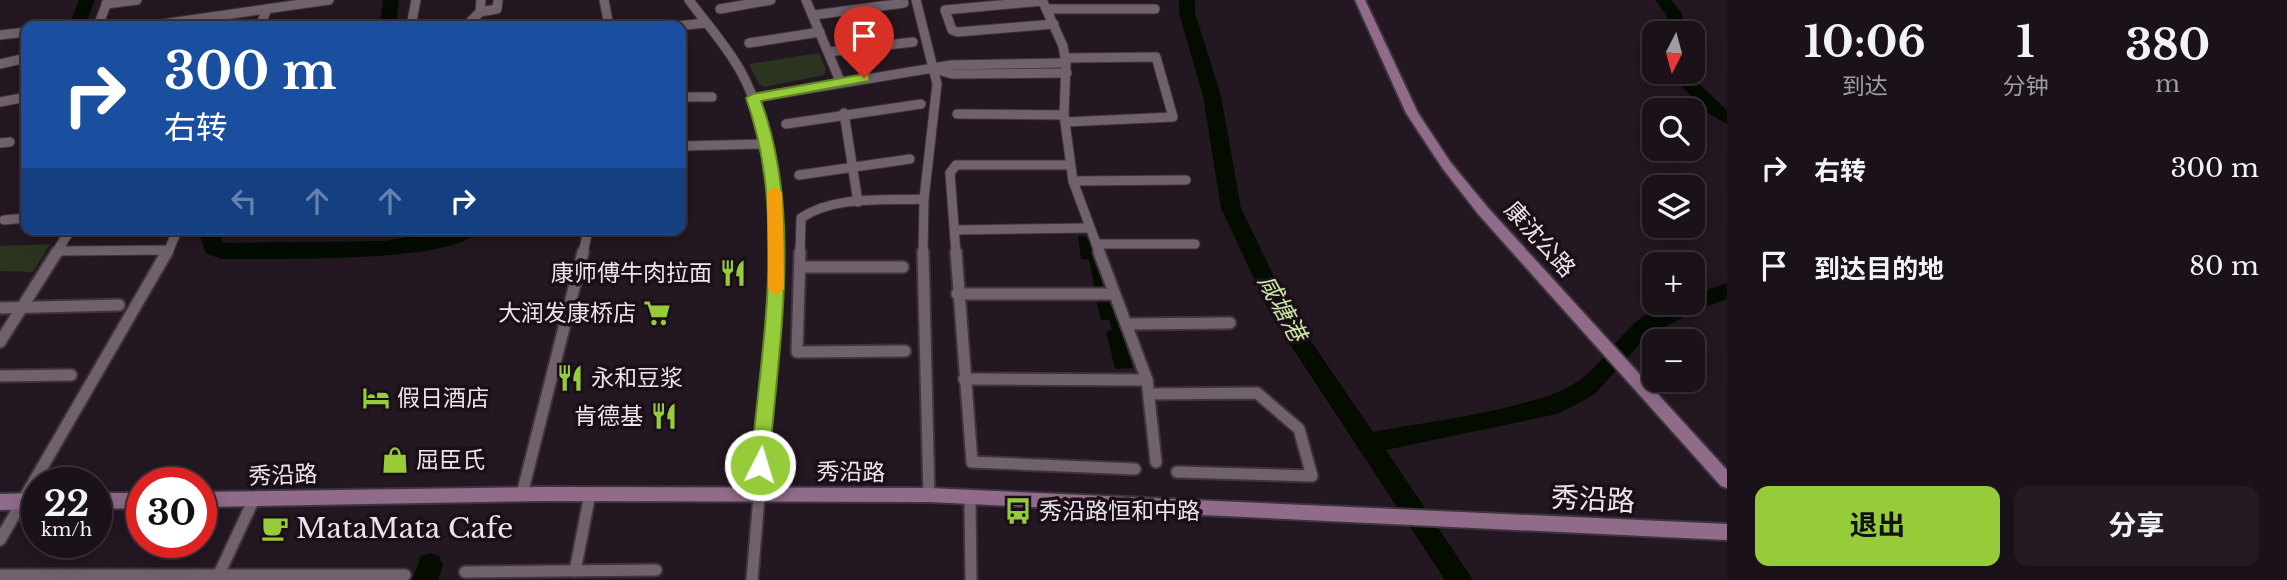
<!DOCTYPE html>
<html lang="zh">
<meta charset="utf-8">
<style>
:root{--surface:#1a1119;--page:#231a22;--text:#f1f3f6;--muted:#9f9da2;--line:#383138;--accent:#96cc39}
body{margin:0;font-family:"Libre Baskerville","Noto Sans SC",serif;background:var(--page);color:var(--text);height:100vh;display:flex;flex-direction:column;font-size:26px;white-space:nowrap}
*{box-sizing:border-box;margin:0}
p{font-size:23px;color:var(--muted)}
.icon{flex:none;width:38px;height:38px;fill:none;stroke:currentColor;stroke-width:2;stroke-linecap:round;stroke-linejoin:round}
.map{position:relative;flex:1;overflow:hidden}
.details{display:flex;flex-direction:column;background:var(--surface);width:560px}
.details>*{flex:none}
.banner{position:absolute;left:21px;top:21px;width:665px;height:214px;border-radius:14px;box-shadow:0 4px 18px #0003,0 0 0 2px var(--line);background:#1a4fa0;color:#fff;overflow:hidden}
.needle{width:46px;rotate:186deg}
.controls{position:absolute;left:1642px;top:21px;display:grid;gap:14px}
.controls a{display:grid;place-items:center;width:63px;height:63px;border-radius:14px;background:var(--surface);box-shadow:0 4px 18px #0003,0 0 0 2px var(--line);font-size:35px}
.speed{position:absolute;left:21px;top:467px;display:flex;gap:14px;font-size:35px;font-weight:700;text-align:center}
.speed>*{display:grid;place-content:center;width:91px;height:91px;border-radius:50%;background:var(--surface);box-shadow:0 4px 18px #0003,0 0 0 2px var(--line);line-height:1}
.speed small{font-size:18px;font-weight:400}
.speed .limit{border:10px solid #d22;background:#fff;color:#111}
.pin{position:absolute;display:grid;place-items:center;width:60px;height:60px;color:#fff;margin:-72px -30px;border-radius:50% 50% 50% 0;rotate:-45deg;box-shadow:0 0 7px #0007}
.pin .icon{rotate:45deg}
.me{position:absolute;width:77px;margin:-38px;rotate:5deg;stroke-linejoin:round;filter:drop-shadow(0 0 5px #0008)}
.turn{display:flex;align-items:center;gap:24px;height:147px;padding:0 28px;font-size:32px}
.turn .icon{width:91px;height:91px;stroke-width:2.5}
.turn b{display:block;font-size:49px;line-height:60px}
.lanes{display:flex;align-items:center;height:66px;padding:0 28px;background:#0003;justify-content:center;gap:35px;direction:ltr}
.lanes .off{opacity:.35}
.eta{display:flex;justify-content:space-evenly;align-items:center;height:119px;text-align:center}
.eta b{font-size:42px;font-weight:700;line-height:49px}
.action{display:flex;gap:14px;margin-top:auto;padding:14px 28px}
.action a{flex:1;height:80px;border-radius:14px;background:var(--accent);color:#111;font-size:28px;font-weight:700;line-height:80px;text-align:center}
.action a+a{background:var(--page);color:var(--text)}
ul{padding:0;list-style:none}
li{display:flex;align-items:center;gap:21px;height:98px;padding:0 28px}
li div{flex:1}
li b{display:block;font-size:26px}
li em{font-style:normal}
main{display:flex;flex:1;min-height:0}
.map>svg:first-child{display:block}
</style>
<main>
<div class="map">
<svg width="1727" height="580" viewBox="0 0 1727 580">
<rect width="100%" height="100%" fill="#231721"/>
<g fill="#2a341e">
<path d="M819,53L826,69L824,75L764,87L759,84L749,64Z"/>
<path d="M50,244L33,272L0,271V246Z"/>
</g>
<g fill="#040c00">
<path d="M1078,236H1084L1088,240L1104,285L1100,289H1095L1089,260L1081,259Z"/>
<path d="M1107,299L1112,303L1133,368L1115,369L1106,332L1112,330L1109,320H1101L1096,300Z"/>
</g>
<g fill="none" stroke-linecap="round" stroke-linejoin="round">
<g fill="#040c00" fill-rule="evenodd">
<path d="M79,0H95L85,26H69Z"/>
<path d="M383,0H399L396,26H380Z"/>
<path d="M1179,0H1195V13L1221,96L1241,208L1291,312L1373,432C1425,422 1537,409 1577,382C1619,353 1627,303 1692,303V295L1727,283V299L1700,309L1648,335L1594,395L1557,414L1386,450L1473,580H1445L1272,317L1221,208L1203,96L1179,13Z"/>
<path d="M1655,0H1671L1681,12L1686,27L1682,33H1666L1670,27L1665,13Z"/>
<path d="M1668,72H1686L1727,110V124L1706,112Z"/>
<path d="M198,229H218L223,243L384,241L449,229H480C460,265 263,258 220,259L205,252Z"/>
<path d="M430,553L439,556L443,565L438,580H412L421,556Z"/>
</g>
<defs>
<g id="street-far1">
<path d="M604,0L609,26"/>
<path d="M689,0C706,23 726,45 740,70C772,128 774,189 775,254"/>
<path d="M806,0L840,81"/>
<path d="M916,0L937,84L924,199L923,254"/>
<path d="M1042,0L1063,46L1066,63L1064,115L1073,181L1100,254"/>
<path d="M1043,1L945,10L952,30L958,32L1054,24"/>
<path d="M106,4L137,0"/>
<path d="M720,9L771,0"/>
<path d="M1048,9H1155"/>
<path d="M480,12L497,9L498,0"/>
<path d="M814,15L904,3"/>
<path d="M98,26L108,0"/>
<path d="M148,26L329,0"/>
<path d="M260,26L267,9"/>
<path d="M411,26L416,0"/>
<path d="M442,26H447"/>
<path d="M466,26L480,12L481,0"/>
<path d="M678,26L705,23"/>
<path d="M0,35L26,32"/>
<path d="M749,43L820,32"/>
<path d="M828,52L913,42"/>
<path d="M1065,58L1156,57L1173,117L1065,122"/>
<path d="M0,64L26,58"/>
<path d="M938,70L952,74L1067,73"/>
<path d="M681,97H712"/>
<path d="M753,98L951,65L1066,63"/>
<path d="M0,102L26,97"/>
<path d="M844,113L858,202"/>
<path d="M957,114L1064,115"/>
<path d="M786,124L921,104"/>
<path d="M0,143L10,142"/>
<path d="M681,146L767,144"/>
<path d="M799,175L910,159"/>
<path d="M1073,181L1186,180"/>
<path d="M4,220L26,218"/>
<path d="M956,230L1090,228"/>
<path d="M1096,244H1195"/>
<path d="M59,251L169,250"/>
<path d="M55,254L71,229"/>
<path d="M167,254L178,229"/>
<path d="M583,254L588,229"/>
<path d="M800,254L801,218C834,195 885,201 924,199"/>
<path d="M956,254L950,173L956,165H1070"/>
</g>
<g id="street">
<path d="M800,252L797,352L905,351"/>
<path d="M923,252L929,495"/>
<path d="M956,252L972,462L1135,469"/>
<path d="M1099,252L1147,380L1156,462"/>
<path d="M801,267H903"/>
<path d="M957,294H1114"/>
<path d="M0,308L119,305"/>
<path d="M1127,324L1230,323"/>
<path d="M0,342L57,252"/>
<path d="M0,376L71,375"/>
<path d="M964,379L1147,380"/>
<path d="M1150,394L1257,393L1299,429L1312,476L1177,472"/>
<path d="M522,494L583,252"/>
<path d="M970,499L971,580"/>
<path d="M0,540L167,252"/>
<path d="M575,571L590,494"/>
<path d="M220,572L254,499"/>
<path d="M465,572L656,570"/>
<path d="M0,575H405"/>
<path d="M752,580L776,293L775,252"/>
</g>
<g id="secondary">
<path d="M1355,0H1365L1418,113L1451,163L1489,209L1727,470V488L1721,486L1479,215L1443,169L1406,113Z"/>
<path d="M541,487L929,488L1727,524V540L929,502L541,501L201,507V492Z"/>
<path d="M37,493V509L0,510V494Z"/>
<path d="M96,493H142V508L96,509Z"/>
</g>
</defs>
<use href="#street-far1" stroke="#3e343c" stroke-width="11"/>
<use href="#street" stroke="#3e343c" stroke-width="15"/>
<use href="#secondary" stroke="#3e343c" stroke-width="4"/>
<use href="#street-far1" stroke="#70616d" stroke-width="9"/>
<use href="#street" stroke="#70616d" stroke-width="11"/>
<use href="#secondary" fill="#906c8a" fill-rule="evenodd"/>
</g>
<path fill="#96cc39" stroke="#628525" stroke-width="2" d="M864,74L869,75V81L761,101C803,215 778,347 769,465L767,471L760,473L754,471L751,465C761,345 788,215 746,98L753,94Z"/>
<path fill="#f59e0b" d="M775,187L782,192L784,289L776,295L768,289L767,192Z"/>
<defs>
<symbol id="restaurant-bare" viewBox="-9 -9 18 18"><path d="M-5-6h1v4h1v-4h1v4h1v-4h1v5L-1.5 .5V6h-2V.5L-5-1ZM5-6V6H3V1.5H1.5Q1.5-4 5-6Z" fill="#96cc39" stroke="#1a0e18" stroke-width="2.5" paint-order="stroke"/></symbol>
<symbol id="supermarket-bare" viewBox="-9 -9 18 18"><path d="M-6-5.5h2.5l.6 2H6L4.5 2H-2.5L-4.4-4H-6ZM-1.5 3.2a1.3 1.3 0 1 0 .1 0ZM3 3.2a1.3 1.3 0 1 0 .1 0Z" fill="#96cc39" stroke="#1a0e18" stroke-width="2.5" paint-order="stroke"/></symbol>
<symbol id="hotel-bare" viewBox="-9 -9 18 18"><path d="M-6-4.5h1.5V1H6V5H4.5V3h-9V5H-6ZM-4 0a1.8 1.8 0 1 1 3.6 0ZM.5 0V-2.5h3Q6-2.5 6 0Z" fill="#96cc39" stroke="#1a0e18" stroke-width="2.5" paint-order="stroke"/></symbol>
<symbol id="shop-bare" viewBox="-9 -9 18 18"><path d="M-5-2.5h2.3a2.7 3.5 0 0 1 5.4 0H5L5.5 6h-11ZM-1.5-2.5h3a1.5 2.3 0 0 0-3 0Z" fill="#96cc39" stroke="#1a0e18" stroke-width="2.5" paint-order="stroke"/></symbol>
<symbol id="bus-bare" viewBox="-9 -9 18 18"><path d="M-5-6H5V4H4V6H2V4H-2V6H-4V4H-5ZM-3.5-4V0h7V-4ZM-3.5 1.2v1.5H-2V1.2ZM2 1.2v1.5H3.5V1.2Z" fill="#96cc39" stroke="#1a0e18" stroke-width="2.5" paint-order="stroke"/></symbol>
<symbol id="cafe-bare" viewBox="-9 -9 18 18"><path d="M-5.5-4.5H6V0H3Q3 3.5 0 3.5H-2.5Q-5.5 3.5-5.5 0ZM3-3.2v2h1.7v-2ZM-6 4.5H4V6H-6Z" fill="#96cc39" stroke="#1a0e18" stroke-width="2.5" paint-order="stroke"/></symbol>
</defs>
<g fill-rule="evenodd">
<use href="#restaurant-bare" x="714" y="254" width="38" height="38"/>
<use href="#supermarket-bare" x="638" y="294" width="38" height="38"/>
<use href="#restaurant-bare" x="551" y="359" width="38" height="38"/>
<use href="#hotel-bare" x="357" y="379" width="38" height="38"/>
<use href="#restaurant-bare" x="645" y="397" width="38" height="38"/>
<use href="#shop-bare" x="376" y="441" width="38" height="38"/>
<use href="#bus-bare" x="999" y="492" width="38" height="38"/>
<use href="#cafe-bare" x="256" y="509" width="38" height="38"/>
</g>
<g text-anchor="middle" stroke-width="7" stroke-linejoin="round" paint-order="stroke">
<g font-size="23" fill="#ede4eb" stroke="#1a0e18">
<text transform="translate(1540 239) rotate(48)" y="8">康沈公路</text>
<text transform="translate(851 472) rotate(1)" y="8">秀沿路</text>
<text transform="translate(283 475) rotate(-2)" y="8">秀沿路</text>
</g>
<g font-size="23" fill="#ede4eb" stroke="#1a0e18" text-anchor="start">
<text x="712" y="281" text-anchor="end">康师傅牛肉拉面</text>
<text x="636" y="321" text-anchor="end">大润发康桥店</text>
<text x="591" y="386">永和豆浆</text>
<text x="397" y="406">假日酒店</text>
<text x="643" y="424" text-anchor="end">肯德基</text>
<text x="416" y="468">屈臣氏</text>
<text x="1039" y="519">秀沿路恒和中路</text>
</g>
<g font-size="24" font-style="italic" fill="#c9e6a4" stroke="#1a0e18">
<text transform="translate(1282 308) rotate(61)" y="8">咸塘港</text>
</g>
<g font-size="28" fill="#ede4eb" stroke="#1a0e18">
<text transform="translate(1593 499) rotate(3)" y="10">秀沿路</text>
</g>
<g font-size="28" fill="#ede4eb" stroke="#1a0e18" text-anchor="start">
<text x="296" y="538">MataMata Cafe</text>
</g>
</g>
</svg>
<div class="controls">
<a><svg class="needle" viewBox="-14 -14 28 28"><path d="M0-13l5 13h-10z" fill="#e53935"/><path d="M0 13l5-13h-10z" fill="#9f9da2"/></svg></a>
<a><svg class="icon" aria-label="search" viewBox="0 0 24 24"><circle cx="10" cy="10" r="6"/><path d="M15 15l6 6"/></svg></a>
<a><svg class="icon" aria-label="layers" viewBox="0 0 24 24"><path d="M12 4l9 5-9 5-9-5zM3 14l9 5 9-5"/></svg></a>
<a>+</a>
<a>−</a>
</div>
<div class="speed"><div>22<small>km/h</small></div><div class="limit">30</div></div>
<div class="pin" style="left:864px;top:78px;background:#d93025"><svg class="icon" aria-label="arrive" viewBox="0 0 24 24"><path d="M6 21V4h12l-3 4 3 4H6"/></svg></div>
<svg class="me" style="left:760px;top:465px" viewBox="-20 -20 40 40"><circle r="17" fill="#96cc39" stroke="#fff" stroke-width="3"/><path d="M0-11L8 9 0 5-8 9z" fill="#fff"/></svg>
<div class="banner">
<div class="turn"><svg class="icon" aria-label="right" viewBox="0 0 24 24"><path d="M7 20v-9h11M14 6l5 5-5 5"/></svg><div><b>300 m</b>右转</div></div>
<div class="lanes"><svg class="icon off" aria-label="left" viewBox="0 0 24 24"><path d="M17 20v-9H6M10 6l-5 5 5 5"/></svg><svg class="icon off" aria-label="ahead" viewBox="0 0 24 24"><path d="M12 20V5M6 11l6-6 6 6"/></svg><svg class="icon off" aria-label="ahead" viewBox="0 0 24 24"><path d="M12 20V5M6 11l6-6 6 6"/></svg><svg class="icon" aria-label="right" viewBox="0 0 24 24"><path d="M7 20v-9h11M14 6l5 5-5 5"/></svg></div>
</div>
</div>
<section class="details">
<div class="eta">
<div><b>10:06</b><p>到达</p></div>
<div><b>1</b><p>分钟</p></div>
<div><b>380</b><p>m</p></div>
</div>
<ul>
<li><svg class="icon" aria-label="right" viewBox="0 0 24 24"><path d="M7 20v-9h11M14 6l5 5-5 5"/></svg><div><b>右转</b></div><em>300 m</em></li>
<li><svg class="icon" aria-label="arrive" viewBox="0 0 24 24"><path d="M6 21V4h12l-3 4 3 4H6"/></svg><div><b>到达目的地</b></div><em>80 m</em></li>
</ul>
<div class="action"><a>退出</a><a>分享</a></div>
</section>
</main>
